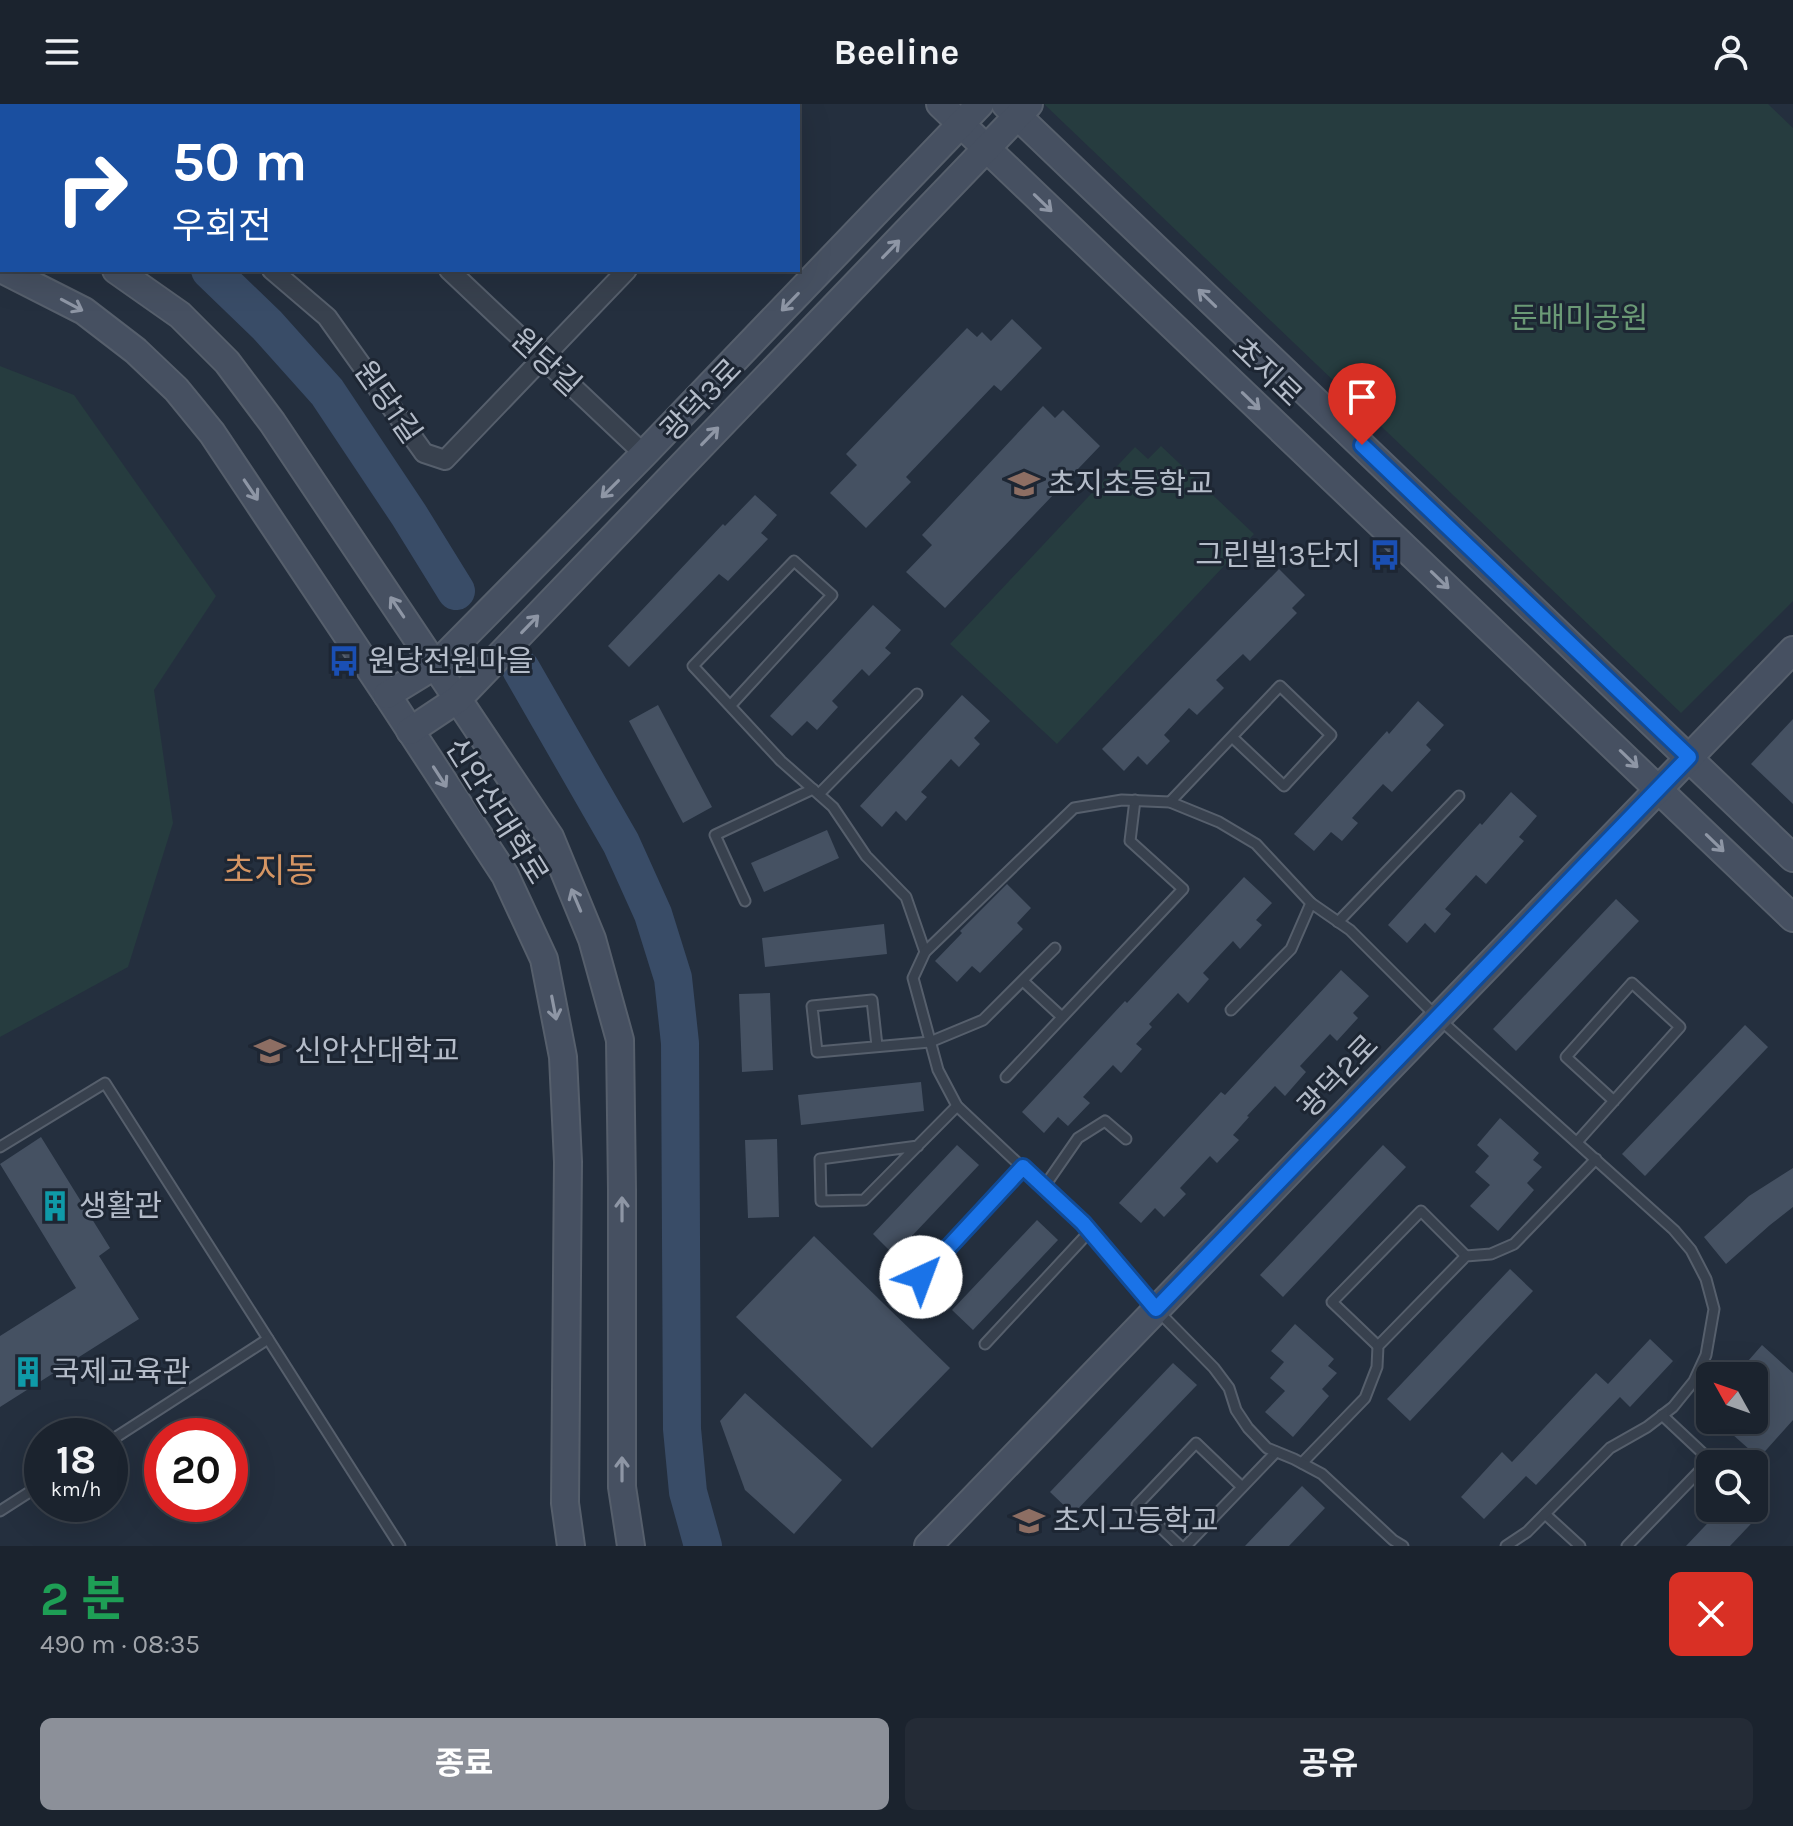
<!DOCTYPE html>
<html lang="ko">
<meta charset="utf-8">
<style>
:root{--surface:#1b232e;--page:#242b36;--text:#f1f3f6;--muted:#a0a4aa;--line:#39404a;--accent:#8c9099}
body{margin:0;font-family:Karla,"Noto Sans KR",sans-serif;background:var(--page);color:var(--text);height:100vh;display:flex;flex-direction:column;font-size:30px;white-space:nowrap}
*{box-sizing:border-box;margin:0}
p{font-size:26px;color:var(--muted)}
.icon{flex:none;width:44px;height:44px;fill:none;stroke:currentColor;stroke-width:2;stroke-linecap:round;stroke-linejoin:round}
.map{position:relative;height:1442px;overflow:hidden}
.panel{display:flex;flex-direction:column;background:var(--surface);flex:1}
.panel>*{flex:none}
.top-card{position:absolute;left:0px;top:0px;width:800px;height:168px;box-shadow:0 8px 32px #0002,0 0 0 2px var(--line);background:#1a4fa0;color:#fff;overflow:hidden}
.needle{width:52px;rotate:310deg}
.fabs{position:absolute;left:1696px;top:1258px;display:grid;gap:16px}
.fabs a{display:grid;place-items:center;width:72px;height:72px;border-radius:12px;background:var(--surface);box-shadow:0 8px 32px #0002,0 0 0 2px var(--line);font-size:40px}
.speed{position:absolute;left:24px;top:1314px;display:flex;gap:16px;font-size:40px;font-weight:700;text-align:center}
.speed>*{display:grid;place-content:center;width:104px;height:104px;border-radius:50%;background:var(--surface);box-shadow:0 8px 32px #0002,0 0 0 2px var(--line);line-height:1}
.speed small{font-size:20px;font-weight:400}
.speed .limit{border:12px solid #d22;background:#fff;color:#111}
.pin{position:absolute;display:grid;place-items:center;width:68px;height:68px;color:#fff;margin:-82px -34px;border-radius:50% 50% 50% 0;rotate:-45deg;box-shadow:0 0 8px #0007}
.pin .icon{rotate:45deg}
.me{position:absolute;width:88px;margin:-44px;rotate:43deg;stroke-linejoin:round;filter:drop-shadow(0 0 6px #0008)}
.turn{display:flex;align-items:center;gap:28px;height:168px;padding:0 40px;font-size:36px}
.turn .icon{width:104px;height:104px;stroke-width:2.5}
.turn b{display:block;font-size:56px;line-height:68px}
.round{display:grid;place-items:center;flex:none;width:84px;height:84px;border-radius:12px;background:var(--page)}
.headline{display:flex;align-items:center;justify-content:space-between;height:136px;padding:0 40px}
h1{font-size:48px;font-weight:700;line-height:60px;color:#1e9e55}
.cta{display:flex;gap:16px;margin-top:auto;padding:16px 40px}
.cta a{flex:1;height:92px;border-radius:12px;background:var(--accent);color:#fff;font-size:32px;font-weight:700;line-height:92px;text-align:center}
.cta a+a{background:var(--page);color:var(--text)}
header{display:flex;justify-content:space-between;align-items:center;height:104px;padding:0 40px;background:var(--surface);font-size:36px;font-weight:700}
.map>svg:first-child{display:block}
</style>
<header><svg class="icon" aria-label="menu" viewBox="0 0 24 24"><path d="M4 6h16M4 12h16M4 18h16"/></svg>Beeline<svg class="icon" aria-label="person" viewBox="0 0 24 24"><circle cx="12" cy="8" r="4"/><path d="M4 21q1-7 8-7t8 7"/></svg></header>
<div class="map">
<svg width="1793" height="1442" viewBox="0 0 1793 1442">
<rect width="100%" height="100%" fill="#242f3e"/>
<g fill="#263c3f">
<path d="M1044,0H1768L1793,24V497L1681,609Z"/>
<path d="M0,262L74,291L216,492L154,586L173,719L128,863L0,933Z"/>
<path d="M1161,342L1254,430L1057,640L950,540L1135,343L1148,355Z"/>
</g>
<g fill="none" stroke-linecap="round" stroke-linejoin="round">
<g stroke="#394c67" stroke-width="38">
<path d="M0,41L2,42"/>
<path d="M210,166L267,221L327,288L409,411L456,487"/>
<path d="M521,565L621,739L653,810L673,874L680,939L682,1325L688,1388L703,1442"/>
</g>
</g>
<g fill="#455162">
<path d="M1012,215L1042,244L1001,287L994,281L906,373L911,378L866,424L830,389L857,361L846,350L967,224L977,233L982,228L991,237Z"/>
<path d="M1043,302L1055,314L1063,306L1100,342L945,504L906,468L932,441L922,431Z"/>
<path d="M755,391L777,411L761,429L768,435L728,477L719,470L629,563L608,542L723,420L725,422Z"/>
<path d="M1279,465L1305,491L1292,504L1297,509L1250,557L1243,550L1216,576L1224,584L1197,611L1189,604L1164,631L1170,637L1147,661L1138,652L1124,667L1102,645Z"/>
<path d="M873,501L901,526L885,544L891,549L869,572L862,565L832,597L838,603L817,626L807,617L792,632L770,612Z"/>
<path d="M962,591L990,617L974,634L980,640L959,663L951,655L921,688L927,693L906,717L896,707L882,723L860,702Z"/>
<path d="M1418,597L1444,621L1426,641L1431,646L1392,688L1383,680L1352,714L1358,719L1342,737L1331,728L1314,747L1294,730L1387,627L1389,630Z"/>
<path d="M658,601L712,703L683,719L629,617Z"/>
<path d="M1793,615V700L1751,660Z"/>
<path d="M1511,688L1537,712L1519,733L1524,737L1486,780L1476,771L1445,805L1451,810L1435,829L1425,819L1407,839L1388,821L1480,719L1482,721Z"/>
<path d="M827,726L839,754L764,788L751,759Z"/>
<path d="M1244,773L1272,799L1256,816L1262,821L1240,845L1233,837L1203,869L1209,875L1188,899L1178,889L1149,920L1152,923L1136,940L1142,945L1121,969L1113,961L1083,993L1090,999L1068,1022L1058,1013L1044,1029L1022,1008L1125,897L1127,899Z"/>
<path d="M1007,780L1031,804L1017,819L1023,825L980,869L972,862L957,878L935,857L962,829L960,827Z"/>
<path d="M1616,795L1639,817L1516,947L1493,925Z"/>
<path d="M884,820L887,850L765,863L762,834Z"/>
<path d="M1341,866L1369,892L1353,909L1358,914L1337,937L1330,930L1300,962L1306,968L1285,992L1275,982L1247,1012L1249,1013L1233,1031L1239,1036L1217,1059L1210,1052L1180,1084L1186,1090L1164,1113L1155,1104L1141,1119L1119,1099L1221,988L1225,991Z"/>
<path d="M770,889L773,966L742,968L739,890Z"/>
<path d="M1745,921L1768,943L1645,1072L1622,1050Z"/>
<path d="M921,978L924,1007L801,1021L798,991Z"/>
<path d="M1500,1014L1539,1049L1533,1056L1542,1063L1527,1079L1534,1086L1498,1127L1470,1102L1490,1081L1475,1068L1489,1052L1477,1041Z"/>
<path d="M41,1033L110,1144L99,1152L139,1215L0,1303V1232L76,1184L0,1060Z"/>
<path d="M777,1035L779,1113L748,1114L745,1036Z"/>
<path d="M957,1041L979,1061L894,1151L873,1130Z"/>
<path d="M1383,1041L1406,1063L1283,1193L1260,1171Z"/>
<path d="M1793,1064V1103L1770,1121L1726,1160L1704,1133L1749,1092Z"/>
<path d="M1037,1116L1058,1136L973,1226L952,1206Z"/>
<path d="M814,1132L950,1264L872,1344L736,1213Z"/>
<path d="M1510,1165L1533,1187L1410,1317L1387,1295Z"/>
<path d="M1295,1220L1334,1255L1328,1262L1337,1269L1322,1285L1329,1292L1293,1333L1265,1308L1285,1287L1270,1274L1284,1258L1271,1247Z"/>
<path d="M1650,1235L1673,1257L1630,1303L1620,1293L1536,1381L1526,1372L1484,1415L1461,1393L1502,1348L1512,1358L1596,1269L1608,1280Z"/>
<path d="M1762,1241L1793,1269V1316L1759,1354L1732,1330L1744,1316H1754V1272H1735Z"/>
<path d="M1173,1259L1197,1281L1073,1410L1050,1388Z"/>
<path d="M745,1289L842,1376L794,1430L745,1386L720,1317Z"/>
<path d="M1302,1382L1325,1404L1289,1442H1245Z"/>
<path d="M1722,1404H1766L1730,1442H1686Z"/>
</g>
<g fill="none" stroke-linecap="round" stroke-linejoin="round">
<defs>
<g id="lane">
<path d="M731,601L832,491L794,457L693,562L781,657L833,703L866,752L906,793L925,848"/>
<path d="M819,690L917,590"/>
<path d="M1170,698L1280,582L1331,631L1284,682L1232,633"/>
<path d="M745,797L715,731L813,685"/>
<path d="M1338,818L1459,692"/>
<path d="M1023,877L1062,913"/>
<path d="M1231,906L1291,845L1311,799"/>
<path d="M877,942L872,896L812,902L817,948L930,938L983,916L1055,844"/>
<path d="M1006,973L1183,785L1130,737L1135,696"/>
<path d="M1577,1038L1680,923L1632,879L1566,953L1614,997"/>
<path d="M918,1042L820,1055L821,1097L864,1096L957,1002"/>
<path d="M0,1043L105,979L400,1442"/>
<path d="M1044,1083L1078,1034L1105,1017L1126,1035"/>
<path d="M921,1173L1023,1063"/>
<path d="M985,1240L1090,1127"/>
<path d="M1378,1242L1332,1198L1421,1107L1466,1152"/>
<path d="M110,1337L268,1235"/>
<path d="M1302,1359L1365,1294L1377,1263L1378,1242L1466,1152L1491,1150L1514,1140L1596,1055"/>
<path d="M0,1407L42,1380"/>
<path d="M1545,1410L1580,1442"/>
<path d="M1180,1442L1137,1401L1196,1339L1242,1383"/>
<path d="M1186,1442L1276,1348"/>
<path d="M1403,1442L1393,1436L1322,1370L1294,1355L1267,1344L1248,1324L1236,1306L1229,1284L1214,1264L1156,1205L1090,1127L957,1002L938,966L913,874L925,848L1074,704L1122,696L1170,698L1219,718L1256,740L1311,799L1350,826L1438,914L1674,1126L1691,1146L1706,1175L1714,1205L1706,1251L1694,1277L1673,1303L1647,1323L1610,1344L1527,1428L1506,1442"/>
<path d="M1627,1442L1710,1356L1662,1311"/>
</g>
<g id="street">
<path d="M31,0L35,2"/>
<path d="M274,0L276,2"/>
<path d="M232,2L234,0"/>
<path d="M418,2L420,0"/>
<path d="M603,2L605,0"/>
<path d="M787,2L789,0"/>
<path d="M272,166L327,213L424,349L445,356L627,166"/>
<path d="M449,166L644,350"/>
</g>
<g id="secondary">
<path d="M940,0L1793,814"/>
<path d="M1005,0L1793,754"/>
<path d="M0,110H2"/>
<path d="M3,166L84,207L136,247L176,285L212,329L387,591L505,771L544,855L563,953L568,1058L565,1399L571,1442"/>
<path d="M116,166L180,211L227,258L272,318L550,733L592,835L620,936L622,1086V1383L631,1442"/>
<path d="M387,591L436,561L644,350L980,0"/>
<path d="M410,627L458,595L1029,0"/>
<path d="M928,1442L1793,546"/>
</g>
</defs>
<use href="#lane" stroke="#565f6c" stroke-width="13"/>
<use href="#street" stroke="#565f6c" stroke-width="22"/>
<use href="#secondary" stroke="#565f6c" stroke-width="30"/>
<use href="#lane" stroke="#38414e" stroke-width="9"/>
<use href="#street" stroke="#38414e" stroke-width="18"/>
<use href="#secondary" stroke="#465061" stroke-width="26"/>
</g>
<defs><path id="oneway-shaft" d="M-6 0H5M1.5-3L5.5 0L1.5 3" fill="none" stroke-width="1.6" stroke-linecap="round" stroke-linejoin="round" transform="scale(2)"/></defs>
<g stroke="#8e96a5">
<use href="#oneway-shaft" transform="translate(1043 99) rotate(44)"/>
<use href="#oneway-shaft" transform="translate(891 145) rotate(-46)"/>
<use href="#oneway-shaft" transform="translate(1207 194) rotate(-136)"/>
<use href="#oneway-shaft" transform="translate(790 198) rotate(134)"/>
<use href="#oneway-shaft" transform="translate(72 201) rotate(28)"/>
<use href="#oneway-shaft" transform="translate(1251 297) rotate(44)"/>
<use href="#oneway-shaft" transform="translate(710 332) rotate(-46)"/>
<use href="#oneway-shaft" transform="translate(610 385) rotate(135)"/>
<use href="#oneway-shaft" transform="translate(251 386) rotate(56)"/>
<use href="#oneway-shaft" transform="translate(1440 476) rotate(44)"/>
<use href="#oneway-shaft" transform="translate(397 503) rotate(-124)"/>
<use href="#oneway-shaft" transform="translate(530 520) rotate(-46)"/>
<use href="#oneway-shaft" transform="translate(1629 655) rotate(44)"/>
<use href="#oneway-shaft" transform="translate(440 673) rotate(57)"/>
<use href="#oneway-shaft" transform="translate(1715 739) rotate(44)"/>
<use href="#oneway-shaft" transform="translate(576 796) rotate(-113)"/>
<use href="#oneway-shaft" transform="translate(554 904) rotate(79)"/>
<use href="#oneway-shaft" transform="translate(622 1105) rotate(-90)"/>
<use href="#oneway-shaft" transform="translate(622 1365) rotate(-90)"/>
</g>
<g fill="none" stroke-linecap="round" stroke-linejoin="round">
<defs>
<path id="route" d="M921,1173L1023,1063L1083,1119L1156,1205L1689,653L1362,341"/>
</defs>
<use href="#route" stroke="#114b97" stroke-width="20"/>
<use href="#route" stroke="#1a73e8" stroke-width="14"/>
</g>
<defs>
<symbol id="school-bare" viewBox="-9 -9 18 18"><path d="M0-5L7-2L0 1L-7-2ZM-4 1L0 2.5L4 1V4Q0 6-4 4Z" fill="#8d6e63" stroke="#1d2633" stroke-width="2.5" paint-order="stroke"/></symbol>
<symbol id="bus-bare" viewBox="-9 -9 18 18"><path d="M-5-6H5V4H4V6H2V4H-2V6H-4V4H-5ZM-3.5-4V0h7V-4ZM-3.5 1.2v1.5H-2V1.2ZM2 1.2v1.5H3.5V1.2Z" fill="#1a4fb4" stroke="#1d2633" stroke-width="2.5" paint-order="stroke"/></symbol>
<symbol id="building-bare" viewBox="-9 -9 18 18"><path d="M-4-6H4V6H1V3H-1V6H-4ZM-2.5-4.3h1.7v1.8h-1.7ZM.8-4.3h1.7v1.8H.8ZM-2.5-1h1.7V.8h-1.7ZM.8-1h1.7V.8H.8Z" fill="#0f9aa8" stroke="#1d2633" stroke-width="2.5" paint-order="stroke"/></symbol>
</defs>
<g fill-rule="evenodd">
<use href="#school-bare" x="1002" y="358" width="44" height="44"/>
<use href="#bus-bare" x="1363" y="429" width="44" height="44"/>
<use href="#bus-bare" x="322" y="535" width="44" height="44"/>
<use href="#school-bare" x="248" y="925" width="44" height="44"/>
<use href="#building-bare" x="33" y="1080" width="44" height="44"/>
<use href="#building-bare" x="6" y="1246" width="44" height="44"/>
<use href="#school-bare" x="1007" y="1395" width="44" height="44"/>
</g>
<g text-anchor="middle" stroke-width="6" stroke-linejoin="round" paint-order="stroke">
<g font-size="30" fill="#6b9a76" stroke="#1d2633">
<text x="1579" y="224">둔배미공원</text>
</g>
<g font-size="30" fill="#b4bcc9" stroke="#1d2633">
<text transform="translate(546 258) rotate(43)" y="10">원당길</text>
<text transform="translate(1267 268) rotate(44)" y="10">초지로</text>
<text transform="translate(701 296) rotate(-46)" y="10">광덕3로</text>
<text transform="translate(388 298) rotate(55)" y="10">원당1길</text>
<text transform="translate(497 707) rotate(58)" y="10">신안산대학로</text>
<text transform="translate(1338 972) rotate(-46)" y="10">광덕2로</text>
</g>
<g font-size="30" fill="#b4bcc9" stroke="#1d2633" text-anchor="start">
<text x="1048" y="390">초지초등학교</text>
<text x="1361" y="461" text-anchor="end">그린빌13단지</text>
<text x="368" y="567">원당전원마을</text>
<text x="294" y="957">신안산대학교</text>
<text x="79" y="1112">생활관</text>
<text x="52" y="1278">국제교육관</text>
<text x="1053" y="1427">초지고등학교</text>
</g>
<g font-size="34" fill="#d59563" stroke="#1d2633">
<text x="270" y="778">초지동</text>
</g>
</g>
</svg>
<div class="fabs">
<a><svg class="needle" viewBox="-14 -14 28 28"><path d="M0-13l5 13h-10z" fill="#e53935"/><path d="M0 13l5-13h-10z" fill="#a0a4aa"/></svg></a>
<a><svg class="icon" aria-label="search" viewBox="0 0 24 24"><circle cx="10" cy="10" r="6"/><path d="M15 15l6 6"/></svg></a>
</div>
<div class="speed"><div>18<small>km/h</small></div><div class="limit">20</div></div>
<div class="pin" style="left:1362px;top:341px;background:#d93025"><svg class="icon" aria-label="arrive" viewBox="0 0 24 24"><path d="M6 21V4h12l-3 4 3 4H6"/></svg></div>
<svg class="me" style="left:921px;top:1173px" viewBox="-20 -20 40 40"><circle r="19" fill="#fff"/><path d="M0-13L10 11 0 6-10 11z" fill="#1a73e8"/></svg>
<div class="top-card">
<div class="turn"><svg class="icon" aria-label="right" viewBox="0 0 24 24"><path d="M7 20v-9h11M14 6l5 5-5 5"/></svg><div><b>50 m</b>우회전</div></div>
</div>
</div>
<section class="panel">
<div class="headline"><div><h1>2 분</h1><p>490 m · 08:35</p></div><a class="round" style="background:#d93025;color:#fff"><svg class="icon" aria-label="close" viewBox="0 0 24 24"><path d="M6 6l12 12M18 6L6 18"/></svg></a></div>
<div class="cta"><a>종료</a><a>공유</a></div>
</section>
